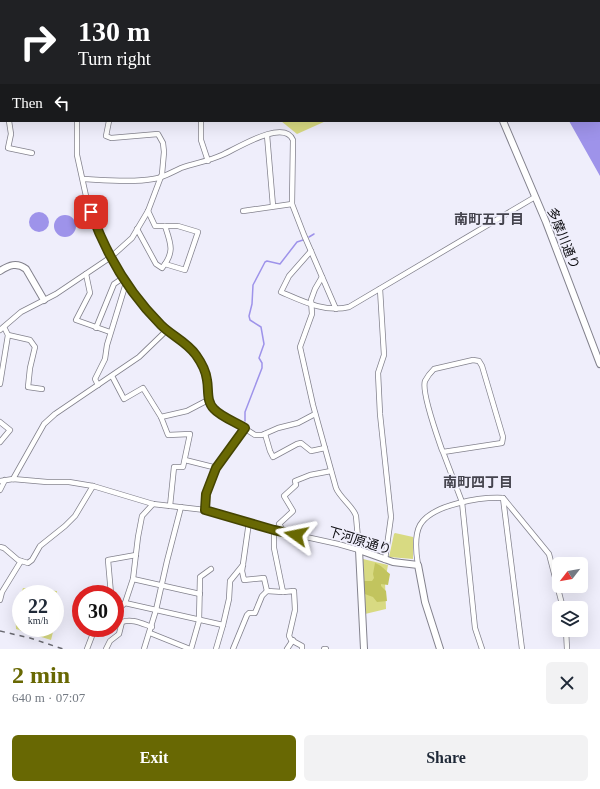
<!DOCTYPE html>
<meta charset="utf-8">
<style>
:root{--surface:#fff;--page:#f2f2f3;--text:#1f2937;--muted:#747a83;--accent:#686803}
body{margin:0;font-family:"Times New Roman","Noto Sans JP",serif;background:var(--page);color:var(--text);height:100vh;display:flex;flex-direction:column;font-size:15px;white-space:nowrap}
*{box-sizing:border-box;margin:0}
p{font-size:13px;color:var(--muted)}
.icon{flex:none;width:22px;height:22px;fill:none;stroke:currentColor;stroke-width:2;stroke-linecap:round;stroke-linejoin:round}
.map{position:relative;height:649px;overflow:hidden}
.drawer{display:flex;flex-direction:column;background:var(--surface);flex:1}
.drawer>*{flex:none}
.top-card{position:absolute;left:0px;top:0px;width:600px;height:122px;box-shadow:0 4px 16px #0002;background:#202124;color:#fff;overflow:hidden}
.needle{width:26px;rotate:239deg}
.tools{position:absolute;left:552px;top:557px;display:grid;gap:8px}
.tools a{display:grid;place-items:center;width:36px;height:36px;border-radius:6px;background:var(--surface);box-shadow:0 4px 16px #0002;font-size:20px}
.speed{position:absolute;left:12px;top:585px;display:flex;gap:8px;font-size:20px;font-weight:700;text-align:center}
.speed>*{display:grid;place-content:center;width:52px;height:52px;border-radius:50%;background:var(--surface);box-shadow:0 4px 16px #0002;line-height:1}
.speed small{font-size:10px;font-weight:400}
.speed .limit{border:6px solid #d22;background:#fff;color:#111}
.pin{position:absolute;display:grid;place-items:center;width:34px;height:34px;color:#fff;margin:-17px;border-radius:8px;box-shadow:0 2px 6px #0006}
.me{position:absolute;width:44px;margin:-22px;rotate:282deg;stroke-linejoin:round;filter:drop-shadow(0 0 3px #0008)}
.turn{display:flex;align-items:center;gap:14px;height:84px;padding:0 12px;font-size:18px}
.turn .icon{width:52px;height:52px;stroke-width:2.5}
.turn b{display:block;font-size:28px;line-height:34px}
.then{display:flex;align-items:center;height:38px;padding:0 12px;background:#0003;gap:8px;font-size:15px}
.round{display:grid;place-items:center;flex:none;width:42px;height:42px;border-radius:6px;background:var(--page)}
.headline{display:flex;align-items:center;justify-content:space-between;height:68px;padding:0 12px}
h1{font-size:24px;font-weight:700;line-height:30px;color:var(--accent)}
.button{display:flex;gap:8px;margin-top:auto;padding:8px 12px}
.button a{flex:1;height:46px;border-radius:6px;background:var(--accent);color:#fff;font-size:16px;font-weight:700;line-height:46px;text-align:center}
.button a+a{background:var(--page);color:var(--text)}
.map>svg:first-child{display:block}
</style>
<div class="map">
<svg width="600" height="649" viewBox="0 0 600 649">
<rect width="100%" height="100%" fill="#efeefb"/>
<g fill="#d8da82">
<path d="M77,0H438L77,1Z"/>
<path d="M281,121H326L297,134Z"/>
<path d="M395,533L413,537V559L389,557L394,534Z"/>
<path d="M363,559L388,565L385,582L386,609L365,614Z"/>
<path d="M23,588L57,591L56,621L55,625V594H21V628H54L51,640L16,629L15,610Z"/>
</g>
<path fill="#c2c45e" d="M375,563C381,565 385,570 390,574L388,585L381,584V586L386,591L387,601L377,602L373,597L362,593L363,581H372L374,578L373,574Z"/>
<g fill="#9e93ea">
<path d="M512,0H600V176L569,121H599V1Z"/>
<circle cx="39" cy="222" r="10"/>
<circle cx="65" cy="226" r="11"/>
</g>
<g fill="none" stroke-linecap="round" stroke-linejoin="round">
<g stroke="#9e93ea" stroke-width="1.5">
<path d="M267,0L268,1"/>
<path d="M309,237L314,234"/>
<path d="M245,421V412L262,368V363L259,358L264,344L261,327L250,320L249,316L252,304L253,285L265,262L267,261L280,264L297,242L303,240"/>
</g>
<defs>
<g id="pedestrian">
<path d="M148,0L152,1"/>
<path d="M209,0V1"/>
<path d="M351,0V1"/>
<path d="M155,1L157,0"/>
<path d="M287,1L288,0"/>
</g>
<g id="minor">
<path d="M49,1L50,0"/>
<path d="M73,1V0"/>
<path d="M0,70H1"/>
<path d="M0,115H1"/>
<path d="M9,121L11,134L8,148L32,153"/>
<path d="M77,121V155L86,196L97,230L123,278L140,301L162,326L191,348L197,357L207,378L208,400L212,408L217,412L230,419L255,435H262L278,428L298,423L315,414"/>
<path d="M201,121V140L208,161"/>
<path d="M267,135L273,206"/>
<path d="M83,179C104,180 132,183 153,179C163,178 172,172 181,168C195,163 209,161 222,155C236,149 284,118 293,140L292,204L304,235L336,309"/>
<path d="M148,211L155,226H178L198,232L185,270L165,264"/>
<path d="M243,211L292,204"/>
<path d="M137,229L156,264L162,268C175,252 171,244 165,226"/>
<path d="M311,251L289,276L281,292C302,301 325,313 349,307L535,197"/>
<path d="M86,274L90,293L76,320L110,332"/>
<path d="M380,289L384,355L378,373L380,414L391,517L385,560"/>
<path d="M96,328L114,284L123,278"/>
<path d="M0,330L21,312L56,294L111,257L132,238L148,211L162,174L164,152L163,143L158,134L111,138L106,136L109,121"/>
<path d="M8,335L30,340L35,347L30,368L28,387L42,389"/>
<path d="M112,376L124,399L143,388L161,417L168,435L190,434L183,467H174L170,506"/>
<path d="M0,384L8,335L4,327"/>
<path d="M98,385L95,379L105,359L107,345L126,283"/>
<path d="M161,417L187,411L208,400"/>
<path d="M0,422L10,430L0,442"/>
<path d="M265,434L270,451L273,457L297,444L301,443L311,451L325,448"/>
<path d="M443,452L502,443L503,437L482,366L479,361L473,360L434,369C431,372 427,377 425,381C421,392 438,438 442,450L443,452L462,502L475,628L482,649"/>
<path d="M185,460L217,468"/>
<path d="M13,479L44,424L55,414L139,357L167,330"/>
<path d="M0,481L13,479L47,482H69L93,486L153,504L205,510L220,513L274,530L338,544L359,550L356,516C353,506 340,498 336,488L313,405L300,347L312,314L311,300L315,289L322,277"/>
<path d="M0,490L5,480"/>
<path d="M503,498L522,649"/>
<path d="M504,499L549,554L563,608"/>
<path d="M205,510L206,494L217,468L245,428"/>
<path d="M249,522L242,571L244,580L264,578L267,591L283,592"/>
<path d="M274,530V548L283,592L294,591L295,610L289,636L291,640L302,646V649"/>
<path d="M284,532L279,524L293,511L284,496L296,485L295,481L310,475L331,471"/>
<path d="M0,547L4,548L18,560L28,563L32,560L40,546L65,526L75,516L93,486"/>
<path d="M418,565C416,553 414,536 420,525C432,504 482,497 503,498"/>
<path d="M133,579L200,594"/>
<path d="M111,594L108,560L136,555"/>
<path d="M0,600L2,592L21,561"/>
<path d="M125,603L223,625"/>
<path d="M115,607L122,606L125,603L133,579L138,537L142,516L153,504"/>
<path d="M566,630L567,649"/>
<path d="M150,633L190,649"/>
<path d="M87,649L95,628"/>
<path d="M106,649L110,641L119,634L122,622C132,618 143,624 152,627"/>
<path d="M144,649L156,610L167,561L181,507"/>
<path d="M191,649L199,621L200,577L211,569"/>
<path d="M216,649L223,625L229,599L230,581L243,565"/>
<path d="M233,649L247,615L249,613H255L262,596L267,591"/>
<path d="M287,649L293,640"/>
<path d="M324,649H326"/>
</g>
<g id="tertiary">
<path d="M446,0V1"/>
<path d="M503,121L546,222L600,364"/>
<path d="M0,271C9,265 17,262 26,269L44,300"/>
<path d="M364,649L359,550L393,562L418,565L425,602L440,649"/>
</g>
</defs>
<use href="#pedestrian" stroke="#83828d" stroke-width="5.5"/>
<use href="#minor" stroke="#83828d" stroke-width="6"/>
<use href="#tertiary" stroke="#83828d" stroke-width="8"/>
<use href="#pedestrian" stroke="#fff" stroke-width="3.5"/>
<use href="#minor" stroke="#fff" stroke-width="4.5"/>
<use href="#tertiary" stroke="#fff" stroke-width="6"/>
<path stroke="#696971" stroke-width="1.5" stroke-dasharray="5 5" stroke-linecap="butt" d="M0,631L30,638L63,649"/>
</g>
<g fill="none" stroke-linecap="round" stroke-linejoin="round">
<defs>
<path id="route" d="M91,212C106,254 129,293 161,325C172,336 187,342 196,355C201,362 206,371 207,380C209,390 206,401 214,409C220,416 237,423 245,428L216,468L206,494L205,510L274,530L296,535"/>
</defs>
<use href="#route" stroke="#444402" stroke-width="10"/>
<use href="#route" stroke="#686803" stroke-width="7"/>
</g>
<g text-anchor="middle" stroke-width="3.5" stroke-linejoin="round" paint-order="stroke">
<g font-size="13" fill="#0c0c10" stroke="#efeefb">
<text transform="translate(564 238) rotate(68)" y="5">多摩川通り</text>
<text transform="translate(360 540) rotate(17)" y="5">下河原通り</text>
</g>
<g font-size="14" font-weight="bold" fill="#45444e" stroke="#efeefb">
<text x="489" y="224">南町五丁目</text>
<text x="478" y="487">南町四丁目</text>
</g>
</g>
</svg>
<div class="tools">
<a><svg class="needle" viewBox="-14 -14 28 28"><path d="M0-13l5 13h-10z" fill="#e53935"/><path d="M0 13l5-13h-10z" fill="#747a83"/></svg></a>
<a><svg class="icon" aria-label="layers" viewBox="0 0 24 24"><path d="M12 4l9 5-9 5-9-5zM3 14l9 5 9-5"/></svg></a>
</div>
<div class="speed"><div>22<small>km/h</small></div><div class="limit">30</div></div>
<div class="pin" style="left:91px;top:212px;background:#d93025"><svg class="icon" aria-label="arrive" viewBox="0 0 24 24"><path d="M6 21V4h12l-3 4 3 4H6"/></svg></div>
<svg class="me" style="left:296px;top:535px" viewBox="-20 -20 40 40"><path d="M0-17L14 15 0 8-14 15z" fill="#686803" stroke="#fff" stroke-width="4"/></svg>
<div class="top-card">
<div class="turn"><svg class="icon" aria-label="right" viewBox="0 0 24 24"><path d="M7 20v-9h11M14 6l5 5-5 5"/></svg><div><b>130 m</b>Turn right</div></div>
<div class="then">Then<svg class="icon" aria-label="left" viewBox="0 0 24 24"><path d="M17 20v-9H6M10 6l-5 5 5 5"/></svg></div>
</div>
</div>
<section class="drawer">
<div class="headline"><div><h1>2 min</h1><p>640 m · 07:07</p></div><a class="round"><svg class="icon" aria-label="close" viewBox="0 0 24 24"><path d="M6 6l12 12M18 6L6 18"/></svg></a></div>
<div class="button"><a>Exit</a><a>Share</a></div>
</section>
